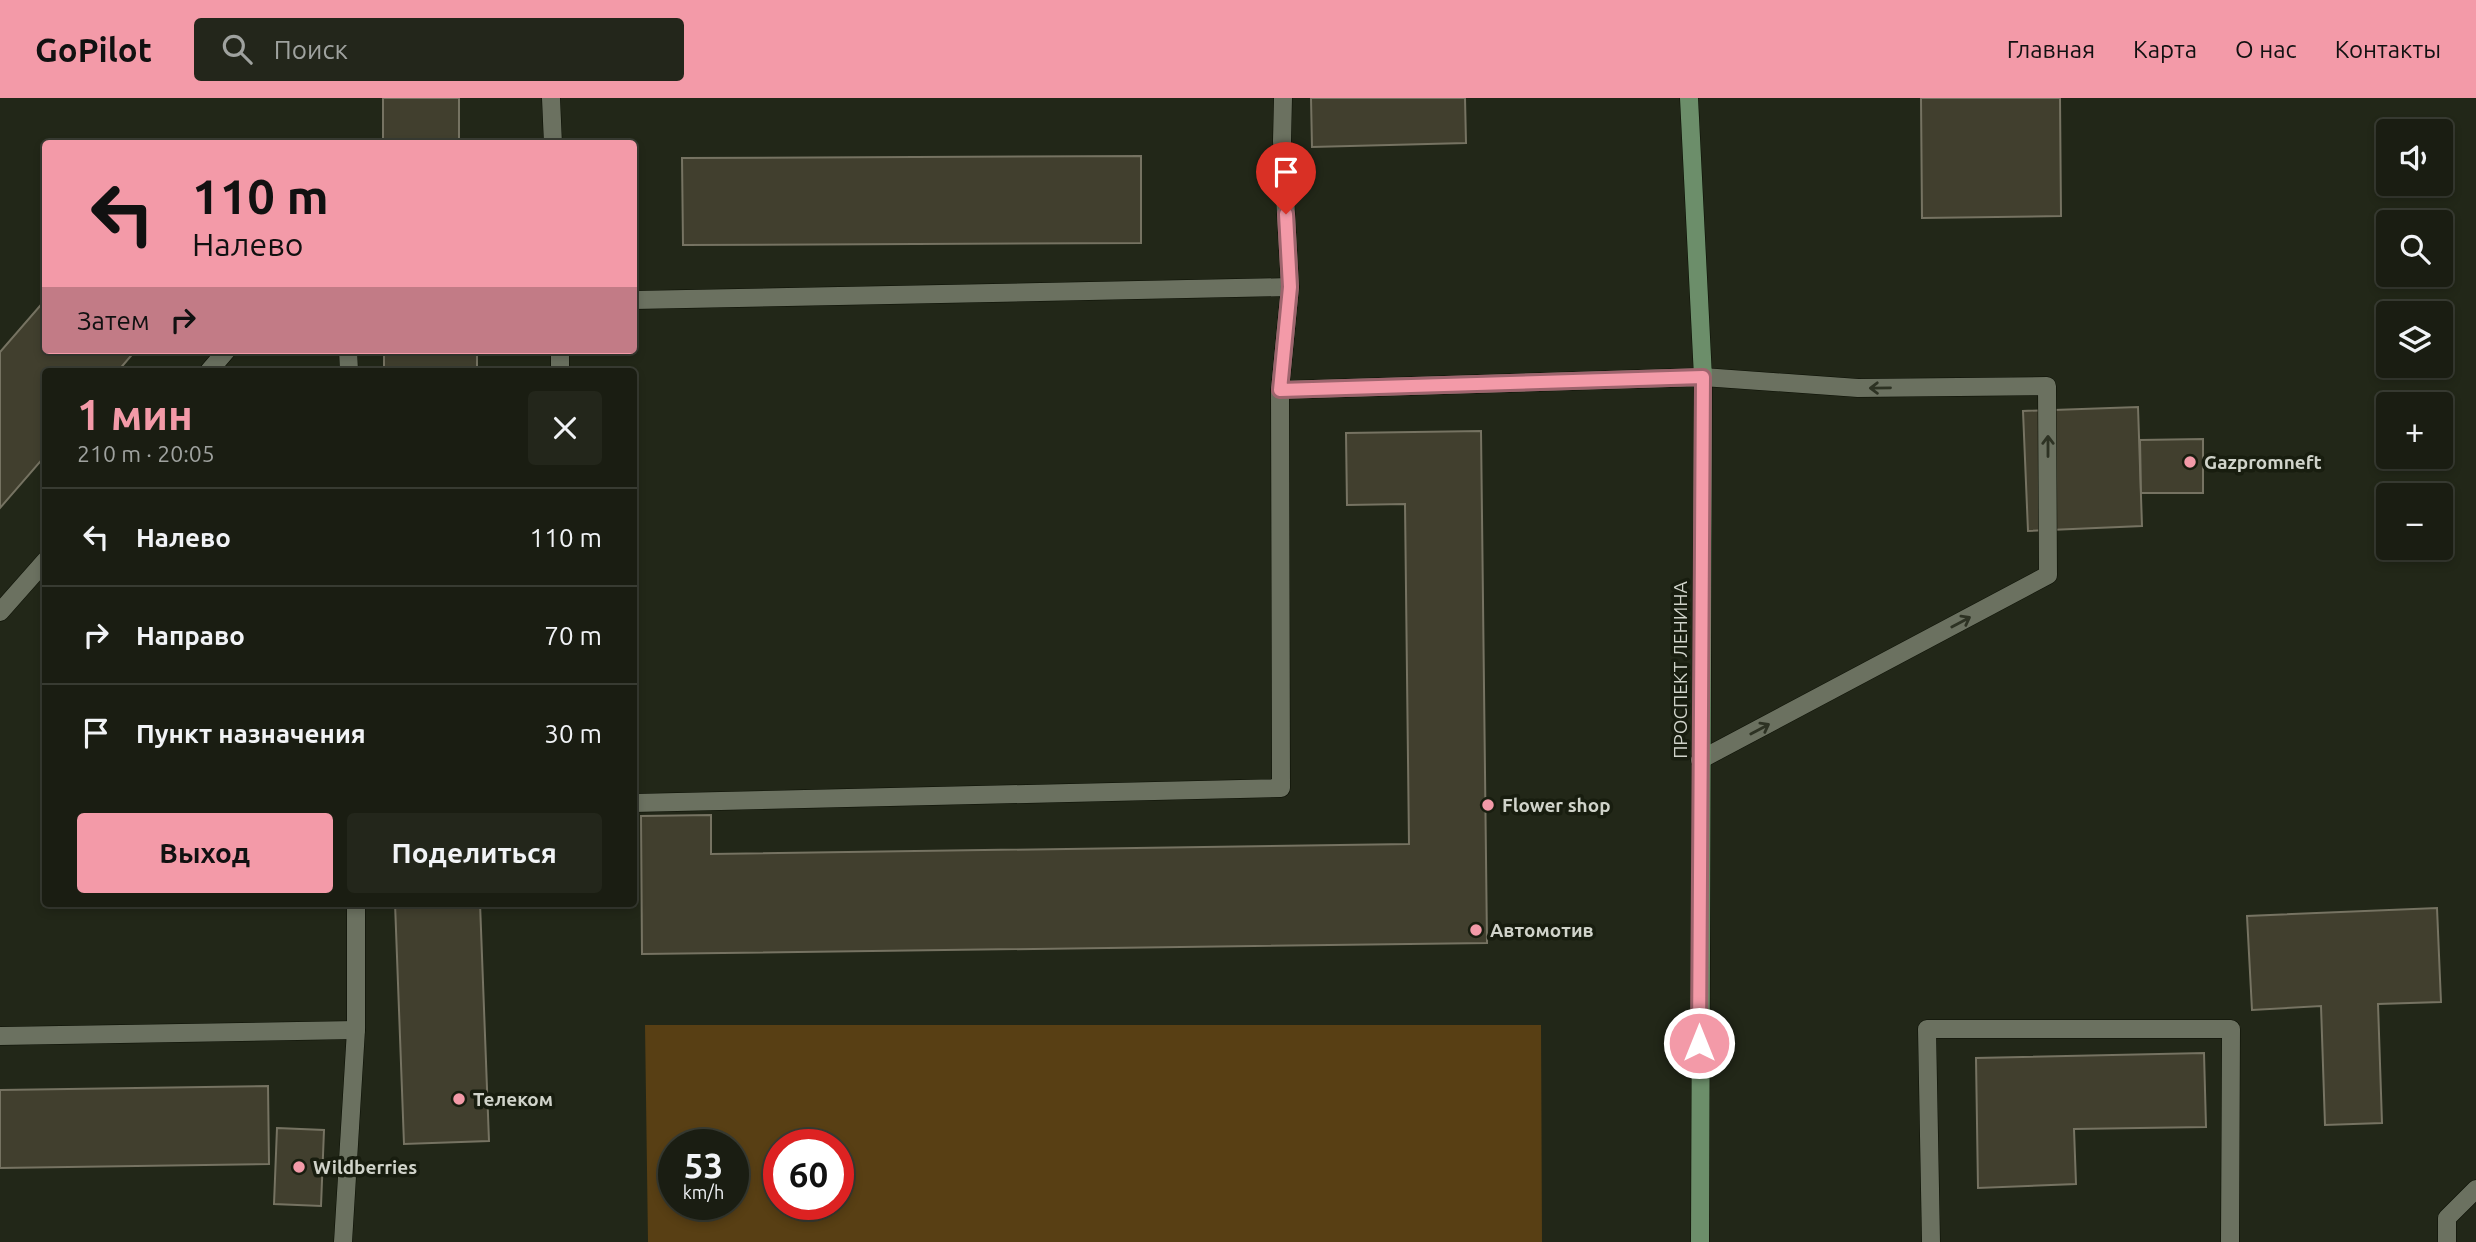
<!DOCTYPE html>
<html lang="ru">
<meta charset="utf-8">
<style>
:root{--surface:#1a1d12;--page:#23261b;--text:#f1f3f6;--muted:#9fa29f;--line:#383b32;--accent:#f39aa8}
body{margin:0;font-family:Ubuntu,sans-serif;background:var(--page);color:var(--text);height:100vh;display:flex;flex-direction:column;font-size:26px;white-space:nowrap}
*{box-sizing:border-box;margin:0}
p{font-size:23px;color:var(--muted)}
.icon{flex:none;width:38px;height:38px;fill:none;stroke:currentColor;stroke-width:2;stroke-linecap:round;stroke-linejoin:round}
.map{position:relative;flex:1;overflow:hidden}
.sheet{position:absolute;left:42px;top:270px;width:595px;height:539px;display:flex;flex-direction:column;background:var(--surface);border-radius:7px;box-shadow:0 4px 10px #0003,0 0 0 2px var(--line)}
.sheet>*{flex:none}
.hud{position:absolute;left:42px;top:42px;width:595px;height:214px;border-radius:7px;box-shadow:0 4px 10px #0003,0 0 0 2px var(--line);background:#f39aa8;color:#111;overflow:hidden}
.controls{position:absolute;left:2376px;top:21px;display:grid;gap:14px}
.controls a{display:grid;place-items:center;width:77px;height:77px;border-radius:7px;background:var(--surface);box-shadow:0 4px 10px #0003,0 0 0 2px var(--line);font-size:35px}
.speed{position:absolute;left:658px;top:1031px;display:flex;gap:14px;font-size:35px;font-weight:700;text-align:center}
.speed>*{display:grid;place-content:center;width:91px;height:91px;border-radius:50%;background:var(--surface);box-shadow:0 4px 10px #0003,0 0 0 2px var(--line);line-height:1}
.speed small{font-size:18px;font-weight:400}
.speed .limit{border:10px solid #d22;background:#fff;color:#111}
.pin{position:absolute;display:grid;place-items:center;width:60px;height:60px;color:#fff;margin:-72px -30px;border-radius:50% 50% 50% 0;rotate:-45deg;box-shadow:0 0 7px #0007}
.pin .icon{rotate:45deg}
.me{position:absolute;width:77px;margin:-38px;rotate:0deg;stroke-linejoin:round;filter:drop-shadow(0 0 5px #0008)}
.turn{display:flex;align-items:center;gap:24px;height:147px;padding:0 35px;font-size:32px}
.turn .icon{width:91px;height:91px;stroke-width:2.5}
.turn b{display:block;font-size:49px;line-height:60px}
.then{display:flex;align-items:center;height:66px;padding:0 35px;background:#0003;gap:14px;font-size:26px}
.round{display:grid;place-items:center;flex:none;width:74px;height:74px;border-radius:7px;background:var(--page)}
.summary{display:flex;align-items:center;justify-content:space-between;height:119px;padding:0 35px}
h1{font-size:42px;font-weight:700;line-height:52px;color:var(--accent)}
.primary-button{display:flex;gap:14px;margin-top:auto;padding:14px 35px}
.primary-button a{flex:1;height:80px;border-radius:7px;background:var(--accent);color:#111;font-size:28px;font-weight:700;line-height:80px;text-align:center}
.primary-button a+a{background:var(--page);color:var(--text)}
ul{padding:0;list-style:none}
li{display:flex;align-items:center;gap:21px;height:98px;padding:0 35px;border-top:2px solid var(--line)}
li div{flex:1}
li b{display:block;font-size:26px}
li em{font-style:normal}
header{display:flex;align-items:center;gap:42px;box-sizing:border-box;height:98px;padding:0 35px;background:var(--accent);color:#111}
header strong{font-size:33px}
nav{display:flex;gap:38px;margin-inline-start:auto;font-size:24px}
.search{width:490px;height:63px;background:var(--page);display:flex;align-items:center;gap:18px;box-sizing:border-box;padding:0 24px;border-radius:7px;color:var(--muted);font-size:26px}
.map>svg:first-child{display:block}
</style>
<header>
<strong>GoPilot</strong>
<div class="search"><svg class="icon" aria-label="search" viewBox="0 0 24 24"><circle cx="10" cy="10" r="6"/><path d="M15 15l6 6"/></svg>Поиск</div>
<nav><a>Главная</a><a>Карта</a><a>О нас</a><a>Контакты</a></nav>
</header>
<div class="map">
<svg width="2476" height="1144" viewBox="0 0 2476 1144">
<rect width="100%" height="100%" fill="#222718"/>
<path fill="#583f14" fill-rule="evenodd" d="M645,927H1541L1542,1144H648ZM733,1046V1106H674V1046ZM838,1046V1106H779V1046Z"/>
<g fill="#413f2e" stroke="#767362" stroke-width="2">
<path d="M383,0H459V42L383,43Z"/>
<path d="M1311,0H1465L1466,45L1312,49Z"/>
<path d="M1921,0H2060L2061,118L1922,120Z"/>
<path d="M1141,58V145L683,147L682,60Z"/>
<path d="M46,201V252H136L118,273H46V357L0,410V254Z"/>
<rect x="384" y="252" width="93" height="21"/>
<path d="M2138,309L2142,428L2028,433L2023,313Z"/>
<path d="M1481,333L1487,845L642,856L641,718L711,717V756L1409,746L1405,406L1347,407L1346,335Z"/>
<path d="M2203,341V395H2141L2140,342Z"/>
<path d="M395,805H480L489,1043L404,1046Z"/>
<path d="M2437,810L2441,904L2378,906L2382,1025L2325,1027L2321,908L2252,912L2247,818Z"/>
<path d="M2204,955L2206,1029L2074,1031L2076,1086L1978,1090L1976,960Z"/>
<path d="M268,988L269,1066L0,1070V992Z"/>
<path d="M277,1030L324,1032L321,1108L274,1106Z"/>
</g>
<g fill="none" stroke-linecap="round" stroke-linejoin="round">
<defs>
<g id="service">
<path d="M551,0L553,46"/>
<path d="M634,202L1290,189"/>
<path d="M348,252L349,273"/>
<path d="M560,252V273"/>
<path d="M209,273L227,252"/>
<path d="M1280,292L1290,189L1282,43L1283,0"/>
<path d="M0,514L46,462"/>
<path d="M634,705L1281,690L1280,292L1703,279L1858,290L2047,288L2048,477L1700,662"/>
<path d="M0,938L356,932"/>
<path d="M343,1144L356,932V805"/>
<path d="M1931,1144L1927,931H2231L2230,1144"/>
<path d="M2447,1144V1120L2476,1091"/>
</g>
<path id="primary" d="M1689,0L1703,279L1700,1144"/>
</defs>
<use href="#service" stroke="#0b0f04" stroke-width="19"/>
<use href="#primary" stroke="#0b0f04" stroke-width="19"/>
<use href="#service" stroke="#6b7160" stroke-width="18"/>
<use href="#primary" stroke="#6c8e6a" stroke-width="18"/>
</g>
<defs><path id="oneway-shaft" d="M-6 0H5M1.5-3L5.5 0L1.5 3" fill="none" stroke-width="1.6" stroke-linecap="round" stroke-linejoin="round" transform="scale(1.75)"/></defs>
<g stroke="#2d3223">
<use href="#oneway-shaft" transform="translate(1880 290) rotate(179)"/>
<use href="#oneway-shaft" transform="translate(2048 348) rotate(-90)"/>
<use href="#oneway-shaft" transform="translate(1961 524) rotate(-28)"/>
<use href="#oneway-shaft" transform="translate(1760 631) rotate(-28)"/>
</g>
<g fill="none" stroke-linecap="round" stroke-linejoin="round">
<defs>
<path id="route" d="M1286,116L1290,189L1280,292L1703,279L1699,945"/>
</defs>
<use href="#route" stroke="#9e646d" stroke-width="18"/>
<use href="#route" stroke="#f39aa8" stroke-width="12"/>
</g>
<g fill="#f39aa8" stroke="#181d0f" stroke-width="2.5">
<circle cx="2190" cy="364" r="7"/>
<circle cx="1488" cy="707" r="7"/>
<circle cx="1476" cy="832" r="7"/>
<circle cx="459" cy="1001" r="7"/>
<circle cx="299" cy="1069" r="7"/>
</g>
<g text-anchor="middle" stroke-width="7" stroke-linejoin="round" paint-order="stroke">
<g font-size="19" font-weight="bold" fill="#d0d3ca" stroke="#181d0f" text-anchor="start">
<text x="2204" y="371">Gazpromneft</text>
<text x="1502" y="714">Flower shop</text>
<text x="1490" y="839">Автомотив</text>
<text x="473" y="1008">Телеком</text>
<text x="313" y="1076">Wildberries</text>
</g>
<g font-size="19" fill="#d0d3ca" stroke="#181d0f">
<text transform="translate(1680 572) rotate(-90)" y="7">ПРОСПЕКТ ЛЕНИНА</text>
</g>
</g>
</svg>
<div class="controls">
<a><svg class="icon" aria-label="sound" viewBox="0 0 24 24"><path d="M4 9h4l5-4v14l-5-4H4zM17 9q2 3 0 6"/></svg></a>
<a><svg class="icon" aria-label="search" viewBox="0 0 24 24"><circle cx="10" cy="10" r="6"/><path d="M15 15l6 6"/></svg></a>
<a><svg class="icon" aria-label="layers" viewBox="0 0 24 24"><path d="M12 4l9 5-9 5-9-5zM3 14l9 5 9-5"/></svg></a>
<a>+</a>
<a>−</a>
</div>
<div class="speed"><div>53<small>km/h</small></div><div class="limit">60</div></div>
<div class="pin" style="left:1286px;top:116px;background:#d93025"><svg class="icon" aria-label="arrive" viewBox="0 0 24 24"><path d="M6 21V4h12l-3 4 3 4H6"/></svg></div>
<svg class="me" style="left:1699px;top:945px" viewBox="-20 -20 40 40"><circle r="17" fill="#f39aa8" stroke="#fff" stroke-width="3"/><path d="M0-11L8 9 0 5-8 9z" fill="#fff"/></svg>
<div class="hud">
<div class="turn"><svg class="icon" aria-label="left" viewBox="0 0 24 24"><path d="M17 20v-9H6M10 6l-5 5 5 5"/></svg><div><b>110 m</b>Налево</div></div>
<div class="then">Затем<svg class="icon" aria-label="right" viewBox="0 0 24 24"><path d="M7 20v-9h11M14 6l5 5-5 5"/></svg></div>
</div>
<section class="sheet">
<div class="summary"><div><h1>1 мин</h1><p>210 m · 20:05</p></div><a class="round"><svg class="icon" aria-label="close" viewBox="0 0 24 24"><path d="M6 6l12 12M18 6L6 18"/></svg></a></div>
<ul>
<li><svg class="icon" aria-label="left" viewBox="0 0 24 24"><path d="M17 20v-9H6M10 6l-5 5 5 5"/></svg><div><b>Налево</b></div><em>110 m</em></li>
<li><svg class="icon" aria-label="right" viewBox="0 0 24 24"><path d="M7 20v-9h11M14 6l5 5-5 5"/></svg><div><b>Направо</b></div><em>70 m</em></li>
<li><svg class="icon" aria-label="arrive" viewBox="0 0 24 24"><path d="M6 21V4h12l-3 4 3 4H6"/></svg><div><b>Пункт назначения</b></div><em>30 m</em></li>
</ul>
<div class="primary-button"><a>Выход</a><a>Поделиться</a></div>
</section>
</div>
